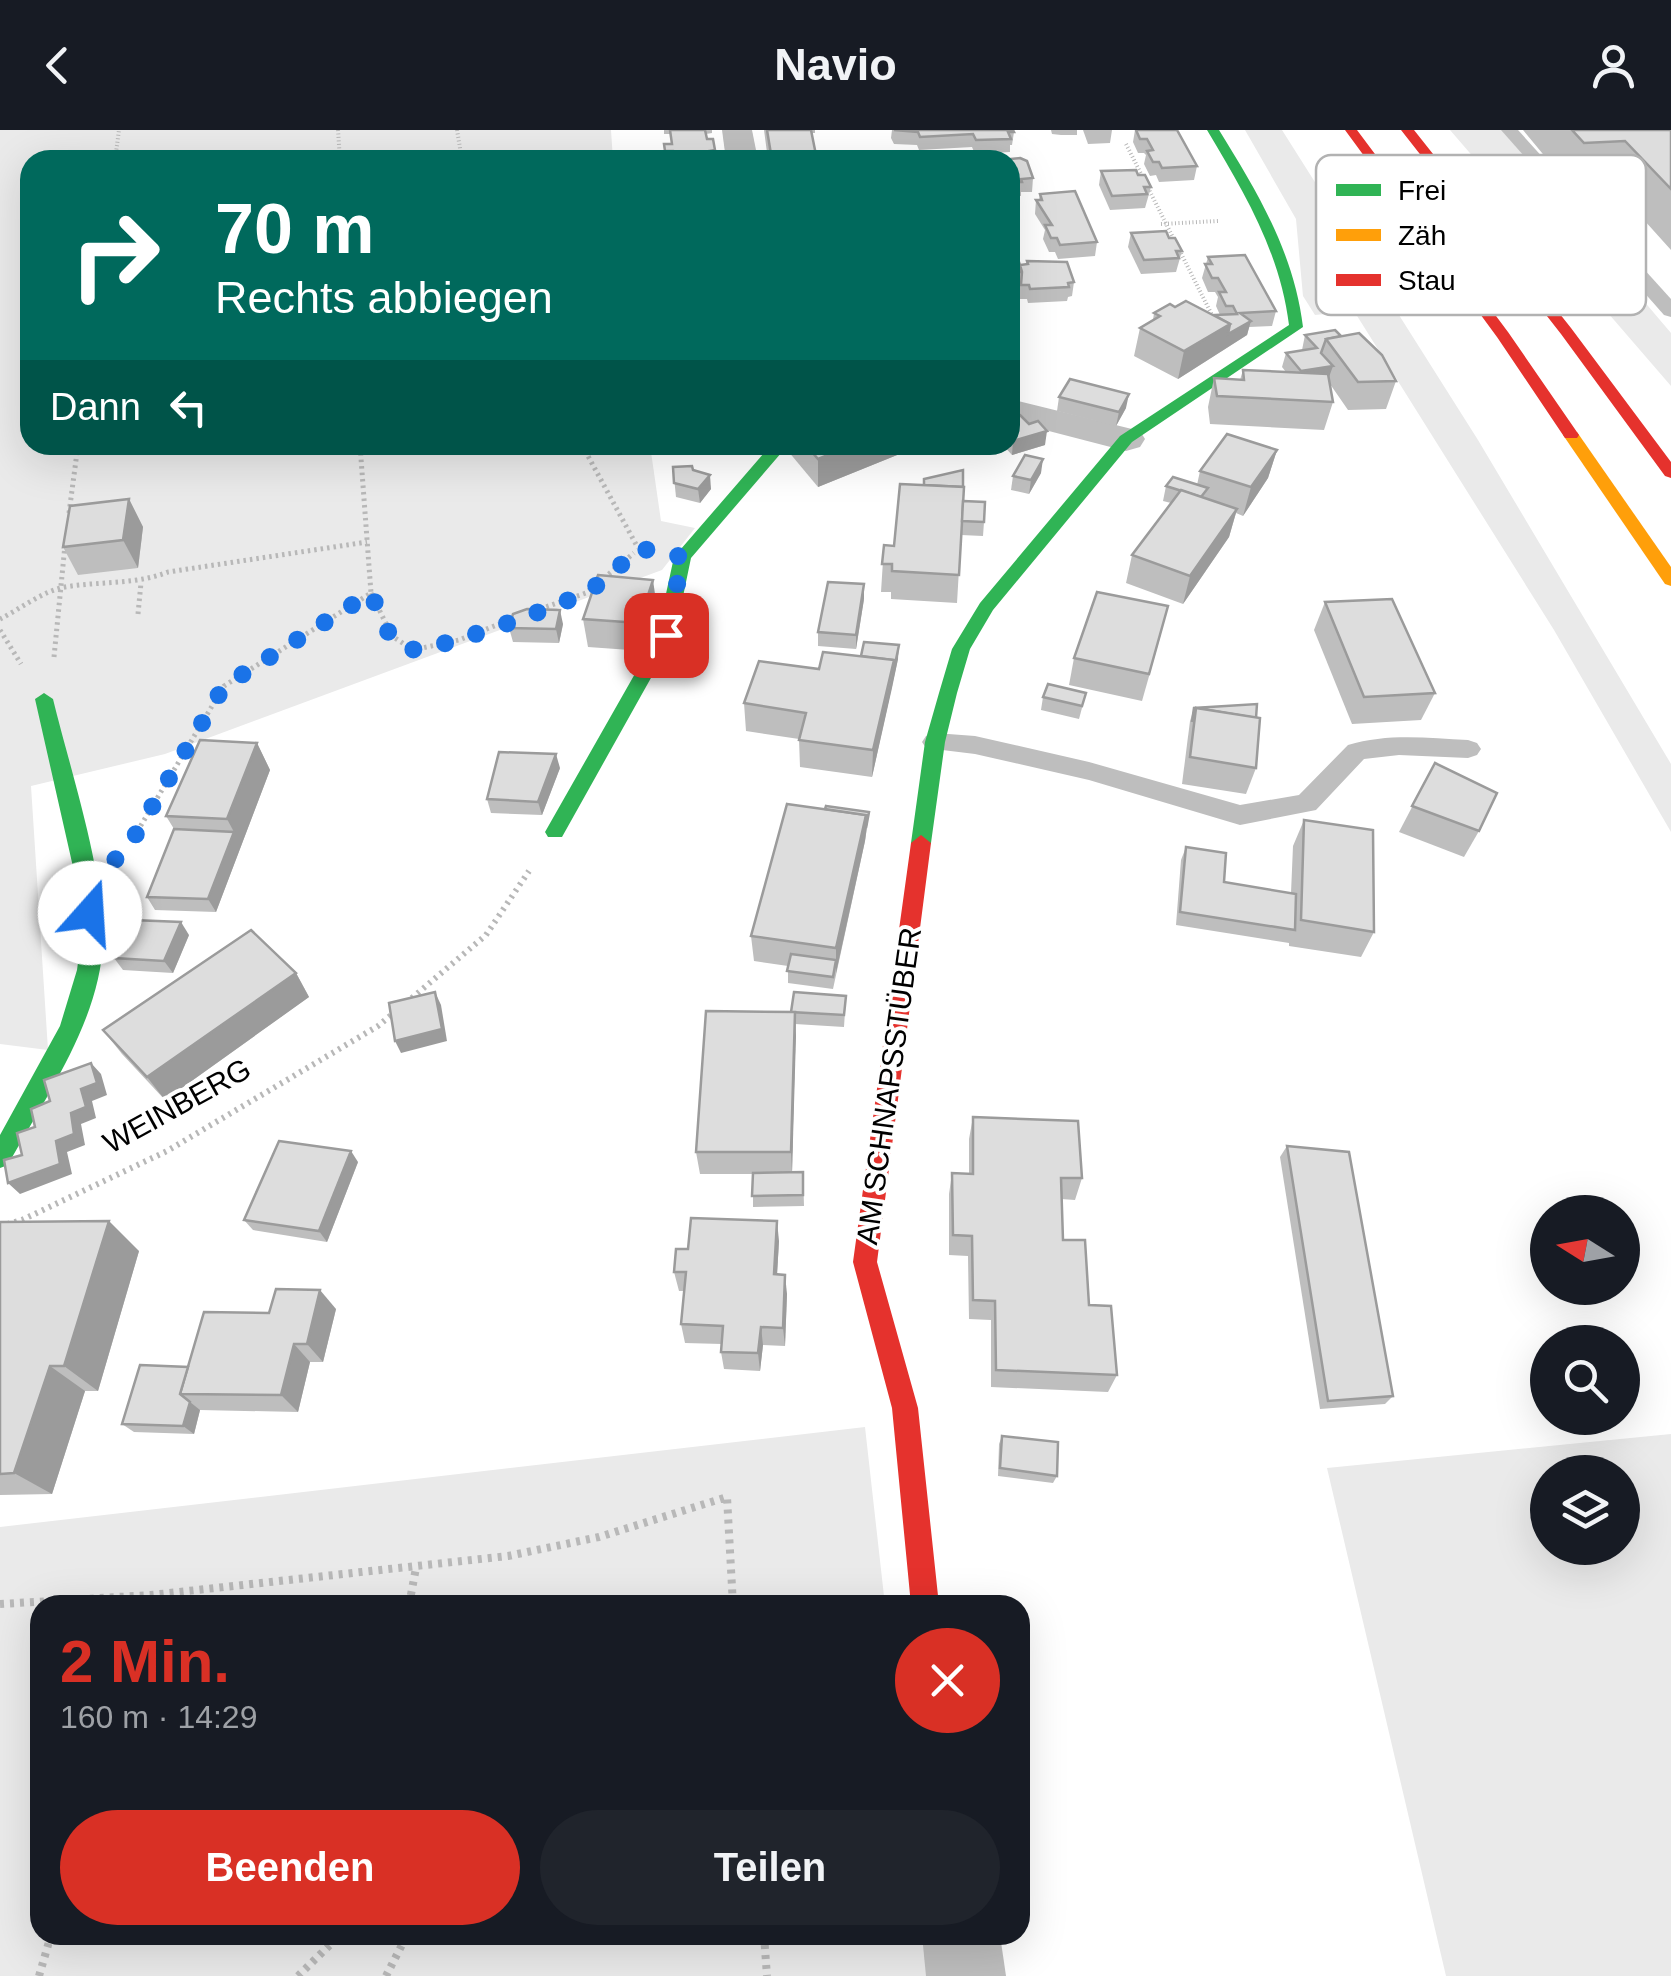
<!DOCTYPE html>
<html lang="de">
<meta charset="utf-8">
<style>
:root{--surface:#171b24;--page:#20242c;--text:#f1f3f6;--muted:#9ea1a6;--accent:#d93025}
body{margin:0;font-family:Arial,sans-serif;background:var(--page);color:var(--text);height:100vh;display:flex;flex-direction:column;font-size:38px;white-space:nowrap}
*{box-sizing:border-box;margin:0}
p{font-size:32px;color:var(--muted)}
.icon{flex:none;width:55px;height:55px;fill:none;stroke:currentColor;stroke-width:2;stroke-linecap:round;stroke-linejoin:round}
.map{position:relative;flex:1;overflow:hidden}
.details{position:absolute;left:30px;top:1465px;width:1000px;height:350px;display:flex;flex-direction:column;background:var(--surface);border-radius:30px;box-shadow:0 10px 40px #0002}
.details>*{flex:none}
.banner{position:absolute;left:20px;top:20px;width:1000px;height:305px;border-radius:30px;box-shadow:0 10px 40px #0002;background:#00695c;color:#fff;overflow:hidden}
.needle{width:65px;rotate:281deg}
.controls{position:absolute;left:1530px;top:1065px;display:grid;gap:20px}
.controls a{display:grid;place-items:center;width:110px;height:110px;border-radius:50%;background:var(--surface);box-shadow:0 10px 40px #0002;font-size:50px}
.pin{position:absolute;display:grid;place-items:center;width:85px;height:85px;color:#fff;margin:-42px;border-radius:20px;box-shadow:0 5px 15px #0006}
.me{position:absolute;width:110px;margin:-55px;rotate:19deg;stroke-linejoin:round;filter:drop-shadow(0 0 8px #0008)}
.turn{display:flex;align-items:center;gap:35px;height:210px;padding:0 30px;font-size:45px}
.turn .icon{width:130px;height:130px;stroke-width:2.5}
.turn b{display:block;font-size:70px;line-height:85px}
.then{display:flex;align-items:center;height:95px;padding:0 30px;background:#0003;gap:20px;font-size:38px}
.round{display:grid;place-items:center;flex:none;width:105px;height:105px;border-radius:52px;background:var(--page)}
.head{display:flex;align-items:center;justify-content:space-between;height:170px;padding:0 30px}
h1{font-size:60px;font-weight:800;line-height:75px;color:var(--accent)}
.primary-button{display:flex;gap:20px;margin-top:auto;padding:20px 30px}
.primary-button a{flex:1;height:115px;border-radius:60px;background:var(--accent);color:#fff;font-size:40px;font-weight:800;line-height:115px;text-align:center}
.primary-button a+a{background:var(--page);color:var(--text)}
header{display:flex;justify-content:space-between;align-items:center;height:130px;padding:0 30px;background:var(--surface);font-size:45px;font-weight:800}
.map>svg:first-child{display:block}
</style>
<header><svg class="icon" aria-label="back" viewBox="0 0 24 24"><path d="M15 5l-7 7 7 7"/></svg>Navio<svg class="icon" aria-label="person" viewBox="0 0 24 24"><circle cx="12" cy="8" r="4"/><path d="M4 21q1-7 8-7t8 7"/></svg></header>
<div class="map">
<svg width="1671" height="1846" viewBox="0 0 1671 1846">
<rect width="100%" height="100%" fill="#fff"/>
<g fill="#eaeaea" fill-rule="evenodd">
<path d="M0,0H611L613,30H30V315H650L661,391L695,398L662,440L165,624L31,656L48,920L0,914Z"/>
<path d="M1245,0H1282L1478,310L1671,634V702L1554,500L1354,181L1315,185L1303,166L1296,89Z"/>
<path d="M1450,0H1504L1555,55L1546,56L1671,203V256Z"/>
<path d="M865,1297L885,1475H40V1805H923L927,1846H0V1397Z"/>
<path d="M1671,1304V1846H1446L1327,1338ZM1622,1342V1418H1548V1342Z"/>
</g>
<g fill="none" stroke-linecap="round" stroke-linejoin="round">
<g stroke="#b8b8b8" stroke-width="4" stroke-dasharray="1 2.5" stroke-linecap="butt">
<path d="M338,0L340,30"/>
<path d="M457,0L462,30"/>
<path d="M1126,14L1214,189"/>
<path d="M115,30L119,0"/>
<path d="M1161,94L1218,91"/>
</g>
<g stroke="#b8b8b8" stroke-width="5" stroke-dasharray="2.5 4" stroke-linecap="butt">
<path d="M582,315L638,418"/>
<path d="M69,383L78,315"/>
<path d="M371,463L392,506L413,520L459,510L517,487"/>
<path d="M534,481L586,463L634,423"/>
<path d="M138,484L141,453"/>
<path d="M0,489C20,479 43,461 65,457C101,451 135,455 168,442L367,412"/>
<path d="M0,500L21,534"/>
<path d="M54,527L65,415"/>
<path d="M134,707L224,556L371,463L360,315"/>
</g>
<g stroke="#b8b8b8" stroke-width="6" stroke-dasharray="2.5 5" stroke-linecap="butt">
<path d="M133,708L135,704"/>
<path d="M406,873L486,805L529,741"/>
<path d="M0,1096L22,1090L167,1021L378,896L396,881"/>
</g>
<g stroke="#b8b8b8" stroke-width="8" stroke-dasharray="4 6" stroke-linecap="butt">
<path d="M0,1474L151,1465L508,1426L599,1407L727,1367L733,1475"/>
<path d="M409,1475L416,1438"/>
<path d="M764,1805L767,1846"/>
<path d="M39,1846L51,1805"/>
<path d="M298,1846L340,1805"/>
<path d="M386,1846L407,1805"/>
</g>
<g fill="#bebebe" fill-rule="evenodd">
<path d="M1501,0H1518L1671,169V187L1664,185Z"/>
<path d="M935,603L975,606L1089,632L1240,675L1299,665L1348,615C1387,603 1428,608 1468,610L1477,613L1481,619L1477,625L1468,628L1399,625L1364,629L1316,680L1240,695L1089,650L975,624L926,618L922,612L926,606Z"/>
</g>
<g fill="#bebebe" fill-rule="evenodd">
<path d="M722,0H752L758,30H726Z"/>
<path d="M1010,269L1140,301L1145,309L1140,317L1126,321L1010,291Z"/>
<path d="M922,1805H1000L1006,1846H926Z"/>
</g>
<g fill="#30b455" fill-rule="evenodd">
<path d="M1207,0H1219C1258,63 1294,123 1303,197L1132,312L993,480L970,519L957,563L945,612L931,713L928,718H914L911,713L925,612L939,563L952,519L980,473L1120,306L1289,195C1280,122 1244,62 1207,0Z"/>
<path d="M771,315H788L691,428L675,505L562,707H548L545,702L657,505L674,427Z"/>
<path d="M44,563L53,569C70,639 104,741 103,810C101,890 45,967 8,1035L0,1038V1005L60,896L77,840L81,810L78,759L35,569Z"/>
</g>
<path fill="#ff9f0a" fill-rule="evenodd" d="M1565,302H1577L1671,437V456L1665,454L1563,305Z"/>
<g fill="#e5322d" fill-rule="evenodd">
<path d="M1345,0H1357L1508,202L1579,305L1577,308H1565L1497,207Z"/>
<path d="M1401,0H1414L1571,198L1671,332V348L1665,346L1561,204Z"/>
<path d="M921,705L931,713L877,1132L918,1278L939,1475H911L892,1278L853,1132L911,713Z"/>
</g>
</g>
<g fill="#bebebe">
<path d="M664,0H712V3L706,4L707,9H713L716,30H666L664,14H672L671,4H664Z"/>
<path d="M764,0H815V3H811L817,30H768Z"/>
<path d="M892,0H1013L1014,2L1012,15H1010V22L975,24L972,17L919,20L917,15L894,14L891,8Z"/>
<path d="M1051,0H1077V5H1061L1052,4Z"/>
<path d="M1083,0H1112L1110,13L1088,14Z"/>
<path d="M1135,0H1177L1197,36L1194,50L1159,52L1156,45L1150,46L1144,34L1146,25L1144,23H1138L1133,12Z"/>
<path d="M1523,0H1671V120L1608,50L1567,53Z"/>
<path d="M1010,30L1033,48L1032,62H1021V66L1010,65Z"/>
<path d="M1101,41L1138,45L1151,57L1145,78L1110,80L1099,55Z"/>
<path d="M1040,64L1097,112L1095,126L1058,129L1055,122H1049L1043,109L1045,100L1035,84L1036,70H1039Z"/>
<path d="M1131,103L1169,108L1182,121L1176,142L1141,144L1128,117Z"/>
<path d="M1010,121L1020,135H1026L1027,131L1074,152L1072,166L1068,167L1067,171L1028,173L1027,169H1016L1015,177L1010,178Z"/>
<path d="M1208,127L1276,181L1272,196L1249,197L1247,205L1178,249L1134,226L1140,198L1153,190L1154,183L1175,177L1214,185H1220L1216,176L1218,167L1215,162H1208L1202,148Z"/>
<path d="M1305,205L1341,206L1396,251L1386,279L1348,280L1330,254L1333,272L1324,300L1210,294L1208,277L1214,248L1240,250L1243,240L1286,242L1282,237L1286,223L1302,220Z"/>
<path d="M1059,267L1126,278L1116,296L1057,281Z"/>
<path d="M1010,287L1045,315L1012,325L1003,315L994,317L993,315H1010Z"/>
<path d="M788,315H806L907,316V321L818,357L788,321Z"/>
<path d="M1277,320L1268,348L1243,386L1236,383L1229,407L1183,474L1126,453L1132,425L1171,373L1163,371L1166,356L1197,355L1200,341Z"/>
<path d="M673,337L693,340L711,359L700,373L676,367Z"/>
<path d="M1041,343L1029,364L1011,360L1013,346Z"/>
<path d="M129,369L143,397L138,438L78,445L63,417Z"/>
<path d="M963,371L984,392L983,406L961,405L957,473L891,469V462H881L884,415L894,416Z"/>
<path d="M864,469L856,519L818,516V502Z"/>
<path d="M1325,472L1435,563L1421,590L1352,594L1314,500Z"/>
<path d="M657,478L644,521L588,517L583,489Z"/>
<path d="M563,494L559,513L513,512L509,498Z"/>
<path d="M1161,504L1142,571L1069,555L1074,528Z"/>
<path d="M898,529L872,647L800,637L799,609L746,601L744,573L819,539Z"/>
<path d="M1086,563L1079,589L1041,580L1043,567Z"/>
<path d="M1194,578L1256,638L1246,664L1182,654L1190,591Z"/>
<path d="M257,613L270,640L216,782L155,780L147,767L174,699L166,686Z"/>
<path d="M1435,633L1479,701L1464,727L1399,702Z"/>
<path d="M560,638L542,685L491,683L487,669Z"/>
<path d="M825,679L869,682L865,711L833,859L788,853V836L754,831L751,806Z"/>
<path d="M1304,690L1374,802L1361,827L1289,816V813L1176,795L1181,730L1186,717L1224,752L1291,763L1293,716Z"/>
<path d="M189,805L173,843L123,840L114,828Z"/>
<path d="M296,843L309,867L165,970L122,924L103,900Z"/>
<path d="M846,866L844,897L795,894L792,1042H803L804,1076L753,1077V1044H700L696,1022L791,882Z"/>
<path d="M973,987L1082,1048L1075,1070L1061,1069L1063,1110L1117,1245L1108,1262L991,1257V1190L969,1189L968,1126L949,1125V1064L952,1043L969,1044V1009Z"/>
<path d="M1287,1016L1393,1266L1385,1274L1320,1279L1280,1027Z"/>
<path d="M358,1032L327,1112L253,1100L244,1090Z"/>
<path d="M0,1092L139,1121L98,1261H85L52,1364L0,1365Z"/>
<path d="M779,1111L777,1144L787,1164L785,1216L763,1215L760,1241L724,1239L721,1222L722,1214L685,1213L681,1194L684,1161H679L674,1142L688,1119Z"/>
<path d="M336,1179L323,1232H310L298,1282L200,1280L194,1304L134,1302L122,1294L188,1237L269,1183Z"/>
<path d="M1002,1306L1057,1346L1053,1353L998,1346L999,1314Z"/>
</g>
<g fill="#9b9b9b">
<path d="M1251,191L1247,205L1178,249L1184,221L1230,194Z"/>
<path d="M1333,236L1328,250L1297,256L1301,241Z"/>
<path d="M1129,264L1126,278L1116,296L1119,282Z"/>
<path d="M1047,301L1045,315L1012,325L1013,311Z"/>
<path d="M853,315H911L907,316V321L818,357V329Z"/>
<path d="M1277,320L1268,348L1243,386L1251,357Z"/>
<path d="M1043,329L1041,343L1029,364L1031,350Z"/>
<path d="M710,345L711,359L700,373L698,359Z"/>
<path d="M129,369L143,397L138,438L123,410Z"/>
<path d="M1237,379L1229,407L1183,474L1190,446Z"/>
<path d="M653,450L657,478L644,521L639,493Z"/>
<path d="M864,454V469L856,519V505Z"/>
<path d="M560,480L563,494L559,513L556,499Z"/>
<path d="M899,515L898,529L892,558L872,647L873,620Z"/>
<path d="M257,613L270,640L216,782L208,769L234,702L227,689Z"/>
<path d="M556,624L560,638L542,685L538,672Z"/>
<path d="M869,682L865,711L836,843V818L866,685Z"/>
<path d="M181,792L189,805L173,843L164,831Z"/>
<path d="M296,843L309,867L165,970L147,947Z"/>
<path d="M435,862L441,875L447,911L401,923L395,911Z"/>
<path d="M795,882L796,906L792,1044L791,1022Z"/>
<path d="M91,933L101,944L107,965L92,971L96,988L81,994L85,1015L67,1022L72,1044L20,1064L8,1053L56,1011L81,959Z"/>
<path d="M351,1021L358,1032L327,1112L319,1101Z"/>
<path d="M109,1091L139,1121L98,1261L64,1236Z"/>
<path d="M777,1091L779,1111L776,1163L774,1144Z"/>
<path d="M785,1145L787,1164L785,1216L783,1198Z"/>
<path d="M320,1160L336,1179L323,1232L307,1214Z"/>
<path d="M761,1197L763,1215L760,1241L758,1223Z"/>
<path d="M294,1214L310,1232L298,1282L281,1265Z"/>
<path d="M50,1236L85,1261L52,1364L14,1343Z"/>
<path d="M190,1272L200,1280L194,1304L183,1296Z"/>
</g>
<g fill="#ddd" stroke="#9b9b9b" stroke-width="2.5">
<path d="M670,0H705L707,9H713L715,20L709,21L710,30H674L673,21H665L664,14H672Z"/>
<path d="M767,0H811L817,30H772Z"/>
<path d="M894,0H1013L1014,2H1008L1011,9L976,10L973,4L920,7L918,2Z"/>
<path d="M1136,0H1177L1197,36L1162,38L1159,32H1153L1147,21L1153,20L1147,9H1140Z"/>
<path d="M1572,0H1671V59L1625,11L1584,13Z"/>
<path d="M969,28V30L934,29Z"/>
<path d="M1020,28L1027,31L1033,48L1021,49L1022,52H1010V30H1001Z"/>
<path d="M1136,40L1138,45H1145L1151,57H1144L1147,64L1112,66L1101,41Z"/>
<path d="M1075,61L1097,112L1060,115L1057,108H1051L1045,95H1052L1036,70H1042L1040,64Z"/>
<path d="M1166,101L1169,108H1175L1182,121H1176L1179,128L1144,130L1131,103Z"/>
<path d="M1010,121L1016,122L1022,142H1016L1018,150H1010Z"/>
<path d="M1245,125L1276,181L1240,183L1251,191L1228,204L1230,194L1214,185L1237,184L1233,176H1226L1219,162H1226L1218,148H1212L1205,134H1212L1208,127Z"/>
<path d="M1027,131L1067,132L1074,152L1068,153L1069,157L1030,159L1029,155H1021L1022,142L1020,135L1028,134Z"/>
<path d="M1186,171L1230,194L1184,221L1140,198L1160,186L1154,183L1170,174L1175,177Z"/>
<path d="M1335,200L1341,206L1326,209L1321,223L1333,236L1301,241L1286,223L1317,218L1305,205Z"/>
<path d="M1359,203L1382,225L1396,251L1358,252L1326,209Z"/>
<path d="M1243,240L1328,244L1333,272L1217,266L1214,248L1244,250Z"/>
<path d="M1070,249L1129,264L1119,282L1059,267Z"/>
<path d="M1020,285L1029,294L1038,291L1047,301L1013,311L1010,307V287Z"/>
<path d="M1227,304L1277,320L1251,357L1200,341Z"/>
<path d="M806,315H853L818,329Z"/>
<path d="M1025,325L1043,329L1031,350L1013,346Z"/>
<path d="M692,336L693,340L710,345L698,359L674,353L673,337Z"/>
<path d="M963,340V357L924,355V349Z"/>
<path d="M1173,347L1208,358L1201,367L1166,356Z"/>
<path d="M900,354L964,357L959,445L892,441V434H882L884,415L894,416Z"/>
<path d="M1181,360L1237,379L1190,446L1132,425Z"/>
<path d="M129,369L123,410L63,417L70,376Z"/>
<path d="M963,371L985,372L984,392L962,391Z"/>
<path d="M598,445L653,450L639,493L583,489Z"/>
<path d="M828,452L864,454L856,505L818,502Z"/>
<path d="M1097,462L1168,476L1149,544L1074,528Z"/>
<path d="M1392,469L1435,563L1364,567L1325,472Z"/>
<path d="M527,479L560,480L556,499L509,498L513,484Z"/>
<path d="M864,512L899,515L893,544L894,530L861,526Z"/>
<path d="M823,522L894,530L873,620L799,610L806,583L744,573L759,531L819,539Z"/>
<path d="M1048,554L1086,563L1082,576L1043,567Z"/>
<path d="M1257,574L1256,588L1196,578L1192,592L1194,578Z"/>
<path d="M1196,578L1260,588L1256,638L1190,627Z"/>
<path d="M200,610L257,613L227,689L166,686Z"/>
<path d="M499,622L556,624L538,672L487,669Z"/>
<path d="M1435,633L1497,663L1479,701L1412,676Z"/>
<path d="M787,674L866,685L836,818L751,806Z"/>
<path d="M826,676L869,682L866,698V685L825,679Z"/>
<path d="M1304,690L1373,700L1374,802L1301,790Z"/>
<path d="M174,699L234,702L208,769L147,767Z"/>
<path d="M1186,717L1226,723L1224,752L1296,764L1295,800L1180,782Z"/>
<path d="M132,790L181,792L164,831L114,828Z"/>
<path d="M251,800L296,843L147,947L103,900Z"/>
<path d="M791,824L836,830L833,847L787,841Z"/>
<path d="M435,862L442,899L395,911L389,873Z"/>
<path d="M794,862L846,866L844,885L791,882Z"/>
<path d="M706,881L795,882L791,1022H696Z"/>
<path d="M91,933L97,953L81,959L86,977L71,983L74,1004L56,1011L60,1034L8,1053L4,1030L22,1025L17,1003L35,997L31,979L50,971L44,950Z"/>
<path d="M973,987L1078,991L1082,1048H1061L1063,1110H1085L1089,1175L1111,1176L1117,1245L996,1240L995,1171L973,1170L972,1106L953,1105L952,1043L973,1044Z"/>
<path d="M279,1011L351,1021L319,1101L244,1090Z"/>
<path d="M1287,1016L1349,1022L1393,1266L1328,1271Z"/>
<path d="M803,1042V1065L752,1066L753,1043Z"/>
<path d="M691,1088L777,1091L774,1144L785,1145L783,1198L761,1197L758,1223L721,1222L723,1196L681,1194L686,1142H674L676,1119H688Z"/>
<path d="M109,1091L64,1236H50L14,1343L0,1344V1092Z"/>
<path d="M276,1159L320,1160L307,1214H294L281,1265L180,1264L204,1182L269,1183Z"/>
<path d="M140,1235L188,1237L180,1264L190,1272L183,1296L122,1294Z"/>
<path d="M1002,1306L1058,1312L1057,1346L1000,1338Z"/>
</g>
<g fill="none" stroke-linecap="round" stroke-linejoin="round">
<path stroke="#1a73e8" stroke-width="18" stroke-dasharray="0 32.4" d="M90,783L88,758L130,714L224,556L371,463C379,482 387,512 408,519C426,525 562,475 584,463C604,453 622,434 638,418L683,427L666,505"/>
</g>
<g text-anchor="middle" stroke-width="8" stroke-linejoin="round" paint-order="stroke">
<g font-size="30" fill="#000" stroke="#fff">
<text transform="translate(889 956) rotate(-82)" y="10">AM SCHNAPSSTÜBER</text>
<text transform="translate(177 976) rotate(-29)" y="10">WEINBERG</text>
</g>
</g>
<rect x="1316" y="25" width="330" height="160" rx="15" fill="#fff" stroke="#b2b2b2" stroke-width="2.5"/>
<rect x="1336" y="54" width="45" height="12" fill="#30b455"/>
<rect x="1336" y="99" width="45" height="12" fill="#ff9f0a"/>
<rect x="1336" y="144" width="45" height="12" fill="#e5322d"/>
<g font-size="28" fill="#000">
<text x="1398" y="70">Frei</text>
<text x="1398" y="115">Zäh</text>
<text x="1398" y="160">Stau</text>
</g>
</svg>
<div class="controls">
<a><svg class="needle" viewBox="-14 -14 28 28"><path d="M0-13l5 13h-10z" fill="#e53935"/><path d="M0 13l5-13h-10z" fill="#9ea1a6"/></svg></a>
<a><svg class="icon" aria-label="search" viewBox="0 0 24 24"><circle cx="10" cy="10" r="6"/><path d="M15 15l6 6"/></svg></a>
<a><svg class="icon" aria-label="layers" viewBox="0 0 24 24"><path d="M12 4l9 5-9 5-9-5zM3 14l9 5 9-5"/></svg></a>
</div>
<div class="pin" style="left:666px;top:505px;background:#d93025"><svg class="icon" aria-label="arrive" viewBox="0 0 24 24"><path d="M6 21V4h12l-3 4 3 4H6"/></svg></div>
<svg class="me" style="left:90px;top:783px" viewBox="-20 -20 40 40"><circle r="19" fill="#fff"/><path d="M0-13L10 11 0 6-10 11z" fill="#1a73e8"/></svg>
<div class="banner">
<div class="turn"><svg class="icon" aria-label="right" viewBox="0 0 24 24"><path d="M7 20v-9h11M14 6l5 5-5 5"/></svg><div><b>70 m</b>Rechts abbiegen</div></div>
<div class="then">Dann<svg class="icon" aria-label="left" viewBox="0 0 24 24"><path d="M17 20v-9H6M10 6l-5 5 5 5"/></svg></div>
</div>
<section class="details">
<div class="head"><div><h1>2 Min.</h1><p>160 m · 14:29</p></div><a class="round" style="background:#d93025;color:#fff"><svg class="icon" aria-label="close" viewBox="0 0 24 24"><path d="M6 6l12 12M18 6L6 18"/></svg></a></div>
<div class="primary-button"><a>Beenden</a><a>Teilen</a></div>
</section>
</div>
